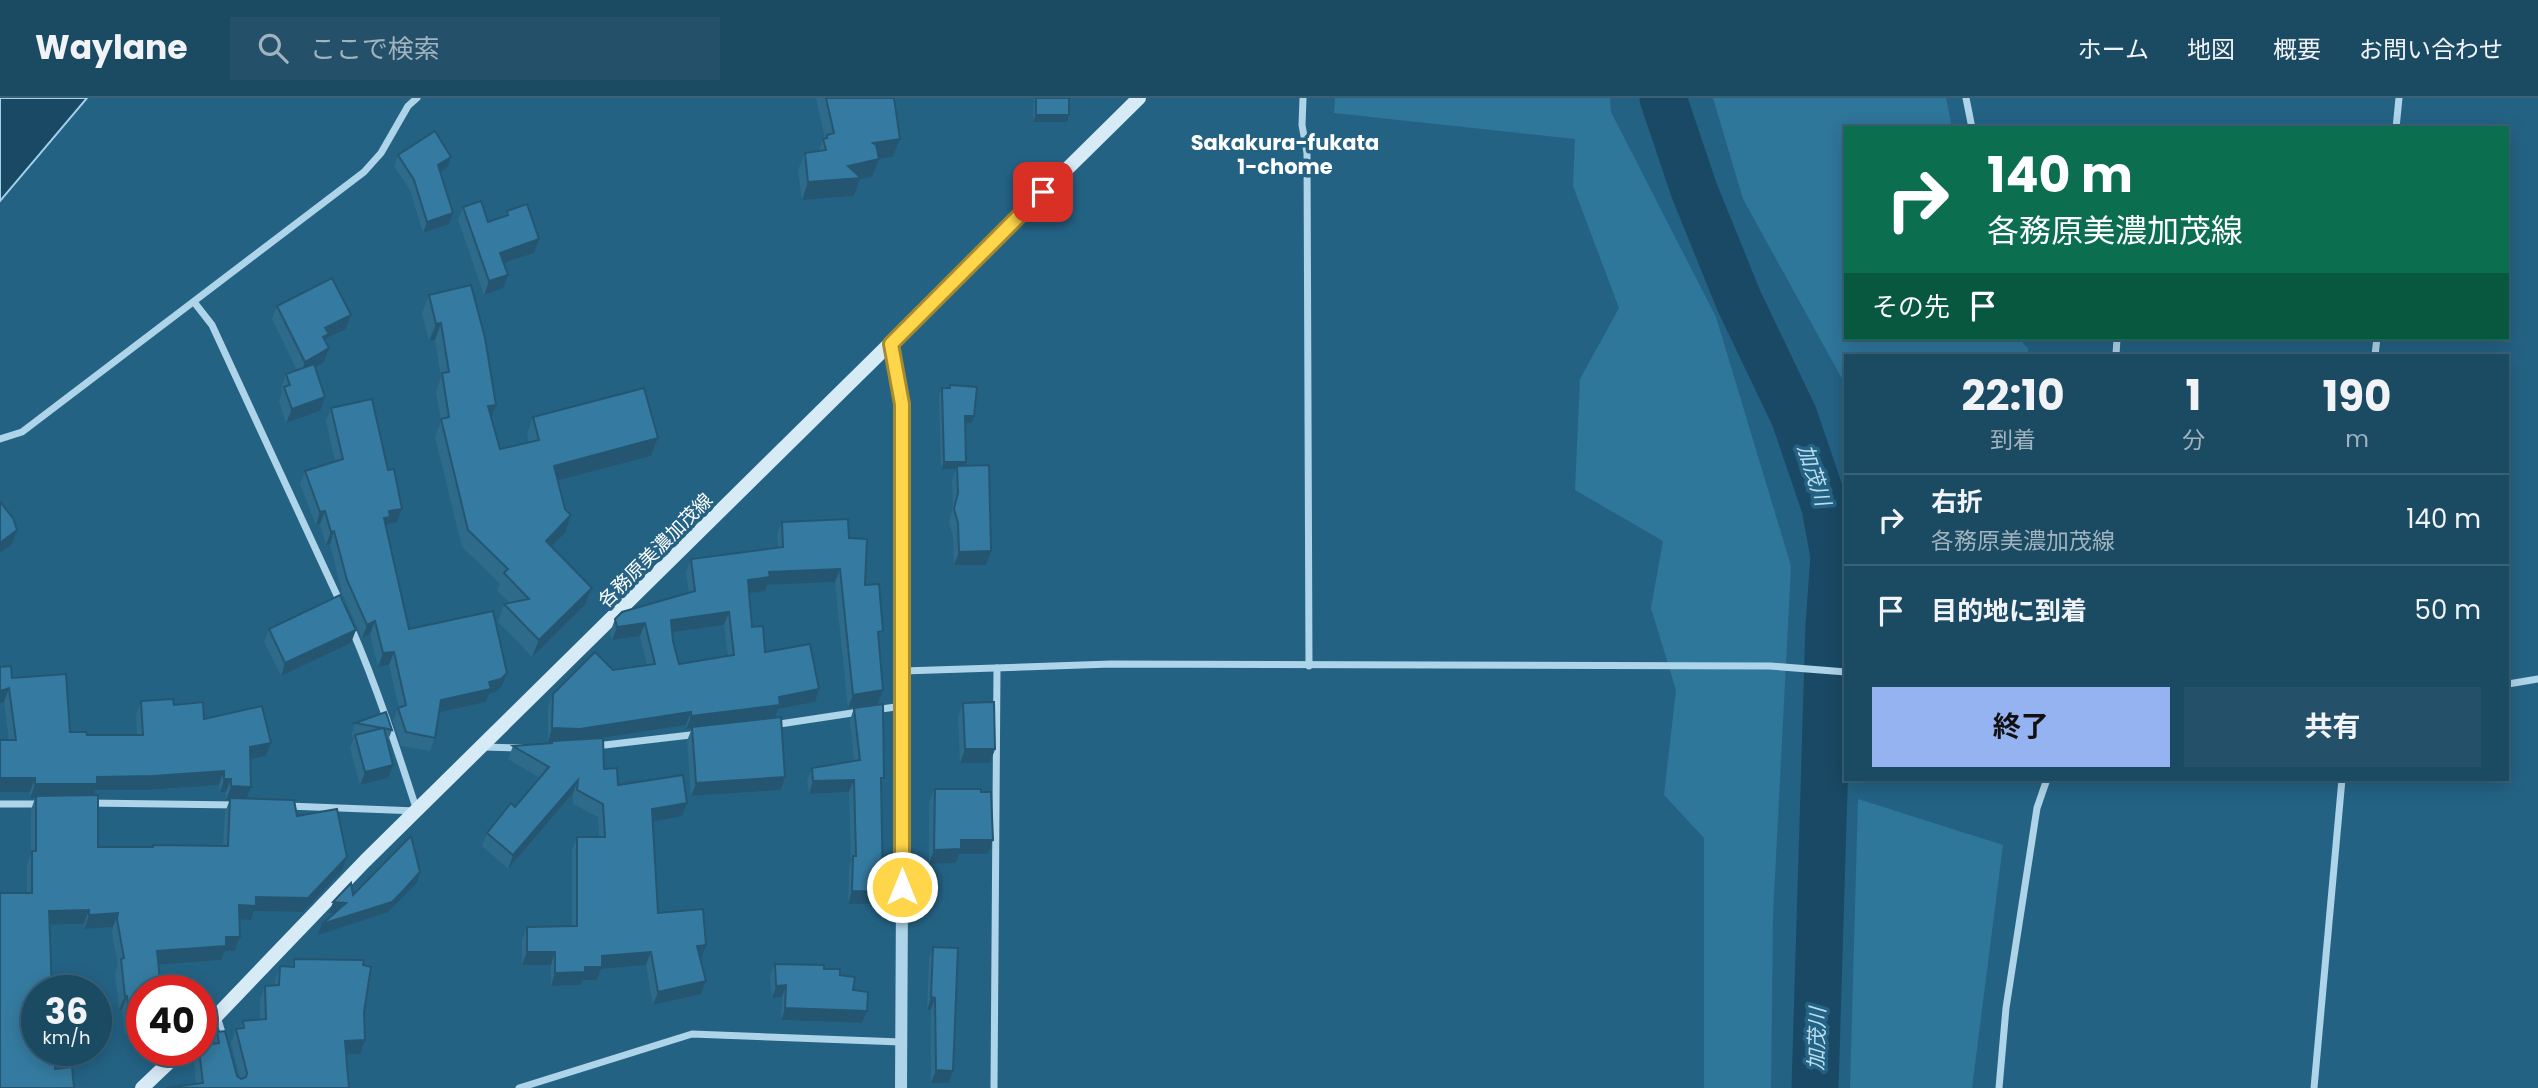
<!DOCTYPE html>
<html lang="ja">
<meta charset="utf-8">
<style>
:root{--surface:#1b4a63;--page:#245169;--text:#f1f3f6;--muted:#a0b3be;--line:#396278;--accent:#95b2f1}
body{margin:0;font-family:Poppins,"Noto Sans JP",sans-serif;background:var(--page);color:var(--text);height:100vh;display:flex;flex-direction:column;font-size:26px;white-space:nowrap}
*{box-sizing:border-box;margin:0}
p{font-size:23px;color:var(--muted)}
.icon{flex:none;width:38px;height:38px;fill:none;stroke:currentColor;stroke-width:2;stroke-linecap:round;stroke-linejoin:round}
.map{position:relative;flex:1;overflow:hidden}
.sheet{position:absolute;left:1844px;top:256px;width:665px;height:427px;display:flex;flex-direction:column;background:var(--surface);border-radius:0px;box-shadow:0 4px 18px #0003,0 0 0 2px var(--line)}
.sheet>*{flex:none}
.hud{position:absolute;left:1844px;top:28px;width:665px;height:214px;border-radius:0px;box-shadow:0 4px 18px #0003,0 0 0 2px var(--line);background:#0b6e4f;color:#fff;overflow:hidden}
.speed{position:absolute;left:21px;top:877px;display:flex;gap:14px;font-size:35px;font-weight:700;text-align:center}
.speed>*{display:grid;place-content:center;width:91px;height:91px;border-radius:50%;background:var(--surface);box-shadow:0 4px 18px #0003,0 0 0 2px var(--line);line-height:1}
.speed small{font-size:18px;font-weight:400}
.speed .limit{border:10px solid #d22;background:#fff;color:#111}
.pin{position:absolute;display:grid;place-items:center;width:60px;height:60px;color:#fff;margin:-30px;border-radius:14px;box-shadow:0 4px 10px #0006}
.me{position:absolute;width:77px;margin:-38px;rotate:0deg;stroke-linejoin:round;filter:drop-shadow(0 0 5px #0008)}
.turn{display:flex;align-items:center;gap:24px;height:147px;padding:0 28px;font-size:32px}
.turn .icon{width:91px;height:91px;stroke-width:2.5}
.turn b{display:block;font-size:49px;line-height:60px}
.then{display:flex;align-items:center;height:66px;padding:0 28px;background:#0003;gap:14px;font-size:26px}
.eta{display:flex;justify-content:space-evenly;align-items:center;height:119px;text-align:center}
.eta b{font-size:42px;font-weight:700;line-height:49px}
.primary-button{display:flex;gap:14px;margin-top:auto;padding:14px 28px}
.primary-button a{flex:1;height:80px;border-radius:0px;background:var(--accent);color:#111;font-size:28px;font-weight:700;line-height:80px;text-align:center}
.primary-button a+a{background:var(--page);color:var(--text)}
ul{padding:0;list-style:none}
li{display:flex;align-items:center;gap:21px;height:91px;padding:0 28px;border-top:2px solid var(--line)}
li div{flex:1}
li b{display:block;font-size:26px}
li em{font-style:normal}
header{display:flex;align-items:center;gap:42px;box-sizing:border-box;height:98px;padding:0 35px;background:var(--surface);border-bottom:2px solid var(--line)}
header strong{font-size:33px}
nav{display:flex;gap:38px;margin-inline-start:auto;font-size:24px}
.search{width:490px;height:63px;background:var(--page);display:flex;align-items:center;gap:18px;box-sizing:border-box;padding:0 24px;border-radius:0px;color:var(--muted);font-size:26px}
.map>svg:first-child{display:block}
</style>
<header>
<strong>Waylane</strong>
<div class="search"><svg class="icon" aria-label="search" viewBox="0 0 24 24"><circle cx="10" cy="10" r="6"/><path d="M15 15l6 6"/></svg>ここで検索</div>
<nav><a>ホーム</a><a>地図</a><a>概要</a><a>お問い合わせ</a></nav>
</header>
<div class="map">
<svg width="2538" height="990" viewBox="0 0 2538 990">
<rect width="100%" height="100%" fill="#246284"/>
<g fill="#2f769b">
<path d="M1335,0H1610L1611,14L1716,219L1791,468L1773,817L1771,990H1704V740L1664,697L1676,592L1651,510L1663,443L1575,392L1580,281L1619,210L1573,88L1575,41L1334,15Z"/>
<path d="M1713,0H1946L1952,30H1846V240H2018L2028,250V257H1846V300V288L1743,101Z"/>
<path d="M1858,701L2003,747L1972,990H1850Z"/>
</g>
<path fill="#194964" stroke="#a2d1e9" stroke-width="2" d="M0,0H87L0,103Z"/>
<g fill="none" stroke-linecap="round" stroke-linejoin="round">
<path stroke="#194964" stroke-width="47" d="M1663,0L1694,92L1739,203L1794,318L1825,409L1834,458L1829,527L1815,990"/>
<path stroke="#add4e8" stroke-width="5" d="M218,918L224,938"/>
<g stroke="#add4e8" stroke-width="7">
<path d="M1303,0L1302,27L1307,55L1309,568"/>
<path d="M1966,0L1972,30"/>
<path d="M2396,30L2399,0"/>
<path d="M194,204L212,227L341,506"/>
<path d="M2116,257L2117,240"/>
<path d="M2375,257L2377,240"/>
<path d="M0,341L22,334L364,74L381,55L408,8L417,0"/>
<path d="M903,573L1111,566L1770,568L1846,574"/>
<path d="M2508,586L2538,581"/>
<path d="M874,612L903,608"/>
<path d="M773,627L859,614"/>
<path d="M596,648L699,636"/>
<path d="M484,649L521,650"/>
<path d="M88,705L237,707"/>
<path d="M0,706H41"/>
<path d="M288,708L417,713C397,651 377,589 351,529"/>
<path d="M519,990L692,936L901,944"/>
<path d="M994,990L997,570"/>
<path d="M1999,990L2006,910L2037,710L2047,681"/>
<path d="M2314,990L2342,681"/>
</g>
<path stroke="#add4e8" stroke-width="12" d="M891,246L902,306L903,608L901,990"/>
<g stroke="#d7ebf7" stroke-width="14">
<path d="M201,934L365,763L1139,0"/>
<path d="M142,990L182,952"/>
</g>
</g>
<g fill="#2e6a8a" fill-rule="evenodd">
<path d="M816,0H896L894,4L900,41L893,59L879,61L872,79L860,81L854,98L802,102L798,72L805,55L819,53L823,41H825Z"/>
<path d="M1034,0H1069V17L1067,24H1033Z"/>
<path d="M398,57L447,70L440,74L453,115L449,126L423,135L410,92L394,68Z"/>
<path d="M463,109L488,124L505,118L507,113L534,155L504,165L503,190L484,197L458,122Z"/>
<path d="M429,197L491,320L500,351L529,345L527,336L533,319L658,340L651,358L558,382L565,411L571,417L565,435L551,448L592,490L585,507L532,559L498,524L504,506L510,505L497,492L500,486L462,449L435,339L441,323L436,293L441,279L435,242L429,243L422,215Z"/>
<path d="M277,208L351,217L346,231L327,240L326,244L329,250L324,264L315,269L320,313L286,325L279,303L282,294L281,290L286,276L297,272L272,221Z"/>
<path d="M950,287L972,325H965L964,368L986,467H954L953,439L949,425L953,408L952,382L956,371H941L939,297L942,290H949Z"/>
<path d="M331,310L397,424L388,426L386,430L409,531L502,588L496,594L489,596L486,604L439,615L435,640L430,653L401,648L393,623L398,610H399L389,567L378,569L370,536L362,540L342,495L330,446L326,447L320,426L316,427L300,386L305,373L335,364L326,323Z"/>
<path d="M782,424L849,440L865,487L879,543L883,592L878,606L848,610L835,484L767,487L765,493L749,495L752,529L765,554L815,604L778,611L775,620L785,679L781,692L691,698L687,643L692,630L686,631V627L597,641L604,671L618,687L682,718L653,724L658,815L701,861V896L653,907L646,867L601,871L597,882H583L581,887L551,888V867H522V842L527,829L572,828V752L577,739H599L598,719L573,706V695L508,771L482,748L487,735L515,709L540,680L508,661L513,648L551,645L552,644H548V609L553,596L613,572L647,567L640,538L612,542L610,535L615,521L689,495L686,474L691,461L778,449L777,437ZM724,527L728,558L679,566L673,543L672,534Z"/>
<path d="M269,531L351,545L281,578L264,544Z"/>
<path d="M12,580L70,634L87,637H137L136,617L141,603L174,607L204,621L266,658L250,662L247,700L297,718L347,759L342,773L303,814L254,813L251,822L240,821V839L235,853H225L221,862L158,866L142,892V938L125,940L122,912H119L115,875L118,868L112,835L113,829L84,831V826L50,827L0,990L27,795V767L31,757V712L35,700H30V694H0V642H9L4,604ZM219,687L220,694H226V702H230L225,714L223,748L98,749L93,697L95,692H148Z"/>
<path d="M963,605L995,651L990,665H960L958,619Z"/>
<path d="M854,610L884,680L881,689L883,794L879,806H848L849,770L851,763L849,694L809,696L807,682L812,670L854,663L850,622Z"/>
<path d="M355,625L392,632L387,645L388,680L360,687L350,650L354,639H351Z"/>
<path d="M935,691L988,756H959L956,765L929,766V704Z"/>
<path d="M933,849L949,985H931V912H927L929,861Z"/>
<path d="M294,861L363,867L364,914L360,956L346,957L349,990L196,986L194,962L197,952H201L212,946L217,934L237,978L240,980L231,945L236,931L240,930L243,923L260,921V901L265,888L275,887V882L280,868H291Z"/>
<path d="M775,866L840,877L853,892L867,913L862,925L781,922L782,899L772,900L770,878Z"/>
</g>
<g fill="#255671">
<path d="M1036,17H1069L1067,24H1033Z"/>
<path d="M900,41L893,59L879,61L872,79L860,81L854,98L802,102L808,84L848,68L873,45Z"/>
<path d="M451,59L447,70L434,78L438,67Z"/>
<path d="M453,115L449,126L423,135L427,124Z"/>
<path d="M539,141L534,155L495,168L500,155Z"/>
<path d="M508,177L503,190L484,197L489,183Z"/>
<path d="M351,217L346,231L327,240L324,250L318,253L325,230Z"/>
<path d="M441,225L435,242L429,243L436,226Z"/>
<path d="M329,250L324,264L300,278L305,264Z"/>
<path d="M325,299L320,313L286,325L292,311Z"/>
<path d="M496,307L490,324L488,308Z"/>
<path d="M965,318H974L972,325H962Z"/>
<path d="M658,340L651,358L548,385L554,368Z"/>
<path d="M944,364H966L963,371L957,368L956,371H941Z"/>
<path d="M402,411L397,424L388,426L385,432L384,420L389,413Z"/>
<path d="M325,413L320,426L316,427L320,414Z"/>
<path d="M571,417L565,435L539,460L546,443Z"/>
<path d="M17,432L12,446L0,455V445Z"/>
<path d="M334,433L330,446L326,447L331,434Z"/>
<path d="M991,453L986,467H954L959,454Z"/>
<path d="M840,471L835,484L767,487L765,493L743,496L748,482L769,474Z"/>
<path d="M592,490L585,507L532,559L539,542Z"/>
<path d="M729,514L724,527L666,535L671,522Z"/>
<path d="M375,523L370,536L362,540L367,527Z"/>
<path d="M645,525L640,538L612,542L617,529Z"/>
<path d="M356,532L351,545L281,578L285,565Z"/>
<path d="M394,554L389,567L378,569L383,555Z"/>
<path d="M507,575L502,588L496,594L489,596L486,604L437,615L441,602L489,584Z"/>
<path d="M9,590L4,604L0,605V593Z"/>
<path d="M819,591L815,604L778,611L775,620L686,631L691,618Z"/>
<path d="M883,592L878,606L848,610L853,597Z"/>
<path d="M691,614L686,627L576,644H548L552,630Z"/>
<path d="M271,645L266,658L245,663L250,649Z"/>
<path d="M965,651H995L990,665H960Z"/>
<path d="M393,667L388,680L360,687L365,674Z"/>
<path d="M224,673L219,687L148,692H95L93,699L30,700L35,686L97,679Z"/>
<path d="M785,679L781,692L691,698L696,685Z"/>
<path d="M0,680H35L30,694H0Z"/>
<path d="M224,681H231L226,694H220Z"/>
<path d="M578,682L573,695L508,771L513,757Z"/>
<path d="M854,682L849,694L809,696L813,683Z"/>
<path d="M231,688L251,689L246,702H226Z"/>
<path d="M687,705L682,718L647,725L652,711Z"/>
<path d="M961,742H993L988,756H959L956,765L929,766L934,752Z"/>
<path d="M347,759L342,773L303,814L254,813L251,822L234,821L239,807Z"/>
<path d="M420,774L417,785L388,814L318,837L322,826Z"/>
<path d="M852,793L883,794L879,806H848Z"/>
<path d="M333,804L346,805L342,815H329Z"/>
<path d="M89,812L84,826L44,827L49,813Z"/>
<path d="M118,815L113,829L84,831L89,817Z"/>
<path d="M226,839H240L235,853H225L221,862L152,867L157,853Z"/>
<path d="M706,847L701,861H693L697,848Z"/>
<path d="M527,854H555L551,867H522Z"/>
<path d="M651,854L646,867L601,871L597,882H583L581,887L551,888L555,875L602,858Z"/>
<path d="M706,883L701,896L653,907L658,894Z"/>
<path d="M786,887L782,899L772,900L776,888Z"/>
<path d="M125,898H127L122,912H119Z"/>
<path d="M931,899L935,900L931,912H927Z"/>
<path d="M785,910L867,913L862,925L781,922Z"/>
<path d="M142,924V938L125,940L130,926Z"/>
<path d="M365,942L360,956L340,957L345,943Z"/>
<path d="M936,972L953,973L949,985H931Z"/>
</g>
<g fill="#357ba1" stroke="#255671" stroke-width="2" fill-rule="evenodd">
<path d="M826,0H894L900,41L873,45L876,47L879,61L848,68L861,80L808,84L805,55L826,52L823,41L827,40V37L834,35Z"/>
<rect x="1036" y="0" width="33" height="17"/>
<path d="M435,33L451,59L438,67L453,115L427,124L414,82L398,57Z"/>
<path d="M481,103L488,124L508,117L507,113L527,106L539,141L500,155L508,177L489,183L463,109Z"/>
<path d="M332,180L351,217L325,230L329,236L323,239L329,250L305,264L277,208Z"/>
<path d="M471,187L485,240L496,307L488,308L500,351L539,342L533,319L644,290L658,340L554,368L565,411L571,417L546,443L592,490L539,542L504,506L529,501L504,475L508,471L468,432L441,321L449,319L442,275L449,274L441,225L436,226L429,197Z"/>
<path d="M314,266L325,299L292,311L284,289L290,287L286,276Z"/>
<path d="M950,287L977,289L974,318H965L966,364H944L942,290H950Z"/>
<path d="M372,301L388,372L394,371L402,411L389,413L390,419L384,420L409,531L493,513L507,575L501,581L489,584L491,591L441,602L435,640L406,634L398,610L406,607L394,554L383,555L375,523L367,527L347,482L334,433L331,434L325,413L320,414L305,373L343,361L331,310Z"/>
<path d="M989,367L991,453L959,454L958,425L954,411L958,395L957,368Z"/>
<path d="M0,404L13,420L17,432L0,445Z"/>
<path d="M848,421L849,440L867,441L865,487L879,486L883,533L878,534L883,592L853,597L840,471L769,474L770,479L748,482L752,529L763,528L765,554L810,546L819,591L779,599L780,607L691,618V614L580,631L552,630L553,596L595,554L613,572L655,566L645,525L617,529L615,521L622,514L695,493L691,461L783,449L782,424ZM729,514L734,557L679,566L673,543L671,522Z"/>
<path d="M340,497L356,532L285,565L269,531Z"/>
<path d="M11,568L12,580L66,576L70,634H86L87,637H143L141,603L173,601L174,607L203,604L204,621L262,608L271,645L250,649L251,689L231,688V681H224V673L153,678L97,679V686H35V680H0V642H16L9,590L0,593V569Z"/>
<path d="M994,604L995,651H965L963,605Z"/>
<path d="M883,606L884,680H881L883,794L852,793L853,758H856L854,682L813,683L812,670L860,662L854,610Z"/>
<path d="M386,614L392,632L384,630L393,667L365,674L355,637L383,630L355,625Z"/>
<path d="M781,619L785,679L696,685L692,629Z"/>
<path d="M603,640L604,671L617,670L618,687L683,677L687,705L652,711L658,815L703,811L706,847L697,848L706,883L658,894L651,854L602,858V869H585V874L555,875V854H527V829L577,828V739H605L603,706L577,692L578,682L513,757L487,735L511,705L515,709L549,669L513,648L552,645V643Z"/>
<path d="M935,691H981V694H991L993,742H961V751L934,752Z"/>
<path d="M98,697V749H153V747L228,748L230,700L294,702L297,718L337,711L347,759L308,800L256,799V808L239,807L240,839H226V848L157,853L161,892H142V924L130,926L127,898H125L121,861L124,860L117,821L118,815L89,817V812L49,813L52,892H37V952H55V971L72,969L74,990H0V795H32V753H36V698Z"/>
<path d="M411,738L420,774L401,795L392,804L322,826L346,805L333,804L351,785L353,797Z"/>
<path d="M933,849L958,850L953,973L936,972L935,900L931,899Z"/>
<path d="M294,861L364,862L363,867L371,869L364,914L365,942L345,943L349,990H166L203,985L199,952H201V947L219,945L217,934L225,933L237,978L241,981L246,979L247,975L236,931L244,930L243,923L266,921L265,888L279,887L280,868L294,869Z"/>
<path d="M775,866L824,867V871H840V877L855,879L853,892L868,894L867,913L785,910L786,887L776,888Z"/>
</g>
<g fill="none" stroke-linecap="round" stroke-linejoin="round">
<defs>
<path id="route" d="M902,789V306L891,246L1043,94"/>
</defs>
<use href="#route" stroke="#a68a30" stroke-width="18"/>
<use href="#route" stroke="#ffd54a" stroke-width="12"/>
</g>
<g text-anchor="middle" stroke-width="7" stroke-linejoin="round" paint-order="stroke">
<g font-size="19" fill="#fff" stroke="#246284">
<text transform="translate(655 452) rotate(-45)" y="7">各務原美濃加茂線</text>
</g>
<g font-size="21" font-weight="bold" fill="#fff" stroke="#246284">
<text x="1285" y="52">Sakakura-fukata<tspan x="1285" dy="24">1-chome</tspan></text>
</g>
<g font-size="21" font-style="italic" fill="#b9ddef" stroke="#246284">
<text transform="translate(1814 377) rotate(72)" y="7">加茂川</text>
<text transform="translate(1817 941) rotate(-88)" y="7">加茂川</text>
</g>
</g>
</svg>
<div class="speed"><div>36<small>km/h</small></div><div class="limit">40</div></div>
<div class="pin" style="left:1043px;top:94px;background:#d93025"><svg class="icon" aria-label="arrive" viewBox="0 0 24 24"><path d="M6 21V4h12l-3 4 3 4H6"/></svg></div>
<svg class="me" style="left:902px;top:789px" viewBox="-20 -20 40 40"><circle r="17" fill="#ffd54a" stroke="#fff" stroke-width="3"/><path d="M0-11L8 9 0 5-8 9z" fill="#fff"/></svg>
<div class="hud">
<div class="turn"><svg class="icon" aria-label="right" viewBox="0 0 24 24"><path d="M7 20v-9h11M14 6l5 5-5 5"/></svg><div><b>140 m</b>各務原美濃加茂線</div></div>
<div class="then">その先<svg class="icon" aria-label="arrive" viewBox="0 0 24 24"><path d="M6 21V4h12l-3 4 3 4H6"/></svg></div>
</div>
<section class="sheet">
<div class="eta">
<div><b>22:10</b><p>到着</p></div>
<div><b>1</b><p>分</p></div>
<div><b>190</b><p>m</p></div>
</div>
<ul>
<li><svg class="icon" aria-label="right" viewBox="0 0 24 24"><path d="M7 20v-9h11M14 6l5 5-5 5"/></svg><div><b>右折</b><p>各務原美濃加茂線</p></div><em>140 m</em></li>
<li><svg class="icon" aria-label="arrive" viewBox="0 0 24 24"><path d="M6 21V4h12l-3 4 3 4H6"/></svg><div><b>目的地に到着</b></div><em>50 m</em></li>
</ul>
<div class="primary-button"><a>終了</a><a>共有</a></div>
</section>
</div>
